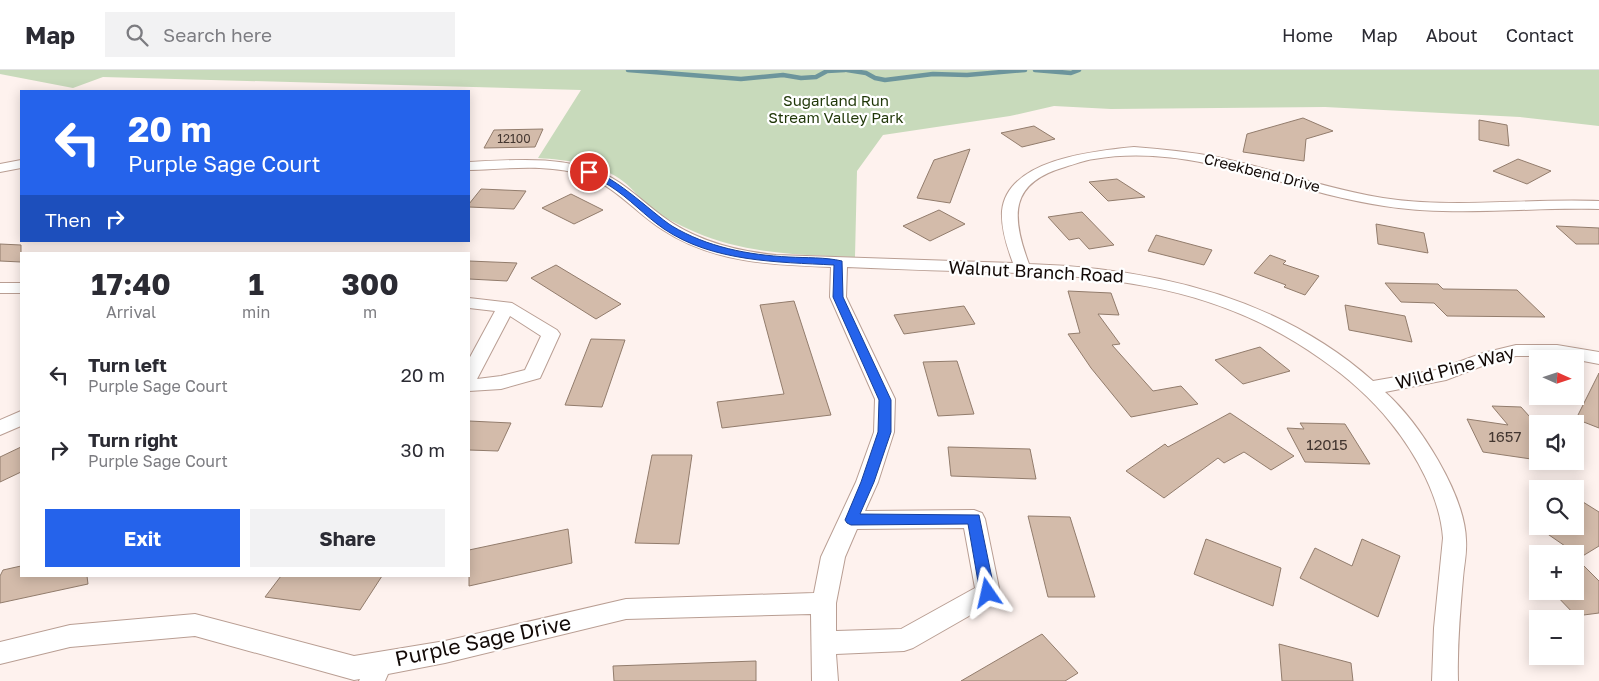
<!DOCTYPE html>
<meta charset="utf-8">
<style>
:root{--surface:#fff;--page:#f2f2f3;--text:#2b2b33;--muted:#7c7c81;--line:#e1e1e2;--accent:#2563eb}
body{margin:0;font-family:"Golos Text",sans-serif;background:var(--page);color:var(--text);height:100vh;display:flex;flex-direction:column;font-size:19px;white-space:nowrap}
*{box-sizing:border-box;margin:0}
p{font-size:16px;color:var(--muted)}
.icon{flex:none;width:28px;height:28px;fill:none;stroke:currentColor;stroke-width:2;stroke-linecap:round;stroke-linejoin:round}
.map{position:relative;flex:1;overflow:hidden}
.panel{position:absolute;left:20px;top:182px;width:450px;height:325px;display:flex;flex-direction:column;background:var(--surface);border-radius:0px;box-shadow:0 2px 12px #0003}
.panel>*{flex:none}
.guide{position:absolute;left:20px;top:20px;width:450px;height:152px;border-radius:0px;box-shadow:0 2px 12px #0003;background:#2563eb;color:#fff;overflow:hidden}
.needle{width:32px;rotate:93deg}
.controls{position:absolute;left:1529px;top:280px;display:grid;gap:10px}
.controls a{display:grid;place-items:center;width:55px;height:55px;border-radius:0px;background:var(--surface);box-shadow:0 2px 12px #0003;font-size:25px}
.pin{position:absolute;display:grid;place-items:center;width:42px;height:42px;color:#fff;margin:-21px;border:2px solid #fff;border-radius:50%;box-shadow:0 1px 5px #0007}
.me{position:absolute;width:55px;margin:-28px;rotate:349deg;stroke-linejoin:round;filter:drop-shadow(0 0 4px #0008)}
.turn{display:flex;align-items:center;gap:18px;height:105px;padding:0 25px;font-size:22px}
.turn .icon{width:65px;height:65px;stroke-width:2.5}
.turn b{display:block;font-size:35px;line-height:42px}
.then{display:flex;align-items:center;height:48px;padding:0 25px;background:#0003;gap:10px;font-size:19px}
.eta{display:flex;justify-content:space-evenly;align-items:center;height:85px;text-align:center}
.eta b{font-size:30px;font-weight:700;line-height:35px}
.button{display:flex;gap:10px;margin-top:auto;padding:10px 25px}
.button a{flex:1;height:58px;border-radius:0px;background:var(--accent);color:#fff;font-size:20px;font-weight:700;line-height:58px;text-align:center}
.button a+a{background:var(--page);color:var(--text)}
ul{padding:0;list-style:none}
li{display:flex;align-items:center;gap:15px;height:75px;padding:0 25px}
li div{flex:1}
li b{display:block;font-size:19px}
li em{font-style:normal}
header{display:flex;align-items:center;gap:30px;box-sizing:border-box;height:70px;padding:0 25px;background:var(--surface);border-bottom:1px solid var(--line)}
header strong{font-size:24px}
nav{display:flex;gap:28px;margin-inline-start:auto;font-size:18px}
.search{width:350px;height:45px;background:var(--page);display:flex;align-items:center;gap:12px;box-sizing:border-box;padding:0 18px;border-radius:0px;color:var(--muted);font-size:19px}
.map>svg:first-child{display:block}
</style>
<header>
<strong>Map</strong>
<div class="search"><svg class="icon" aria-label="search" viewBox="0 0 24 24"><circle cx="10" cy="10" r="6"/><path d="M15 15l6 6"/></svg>Search here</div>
<nav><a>Home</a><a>Map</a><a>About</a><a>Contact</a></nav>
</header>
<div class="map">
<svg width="1599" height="611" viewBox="0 0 1599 611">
<rect width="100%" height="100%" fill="#fef2ee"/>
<path fill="#c8dabb" d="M0,0H1599V56L1520,47L1325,37L1111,39L1054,36L1010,46L883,65L857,101L855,187C801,185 745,184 695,162C679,155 662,147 649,136C640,129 633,119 624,112C600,93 567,90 538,88L581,20L103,7L73,18L0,4Z"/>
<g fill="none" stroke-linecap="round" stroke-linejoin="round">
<g stroke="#6c959c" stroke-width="4.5">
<path d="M628,0L741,9L783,5L801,8L816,7L827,1L845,0"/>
<path d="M847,0L866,3L875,8L885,10L933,4L967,5L1025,0"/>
<path d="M1035,0L1071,3L1079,0"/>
</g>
</g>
<g fill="#d3bbaa" stroke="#927c6c">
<path d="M1303,48L1333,61L1306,69L1304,91L1243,82L1247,64Z"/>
<path d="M1479,50L1507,55L1509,76L1479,70Z"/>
<path d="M1034,56L1055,69L1022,77L1001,63Z"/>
<path d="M543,59L535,77L484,78L494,60Z"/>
<path d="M970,79L950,133L917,128L934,90Z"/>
<path d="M1518,89L1551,101L1527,114L1493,101Z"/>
<path d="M1117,109L1145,127L1108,131L1089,112Z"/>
<path d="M481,119L526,121L514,139L469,137V134Z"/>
<path d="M571,124L603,140L574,154L542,138Z"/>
<path d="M939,140L965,154L930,171L903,156Z"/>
<path d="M1082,142L1114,175L1089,179L1079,168L1069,170L1048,147Z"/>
<path d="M1376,154L1424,163L1428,183L1378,174Z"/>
<path d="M1556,156L1599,158V174H1576Z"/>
<path d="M1156,165L1212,180L1204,195L1148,181Z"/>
<path d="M0,174L21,175V192L0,191Z"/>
<path d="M1270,185L1286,191L1283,194L1319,206L1305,225L1284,217L1286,215L1254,203Z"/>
<path d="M469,191L517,193L507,211L469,209Z"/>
<path d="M556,195L621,234L596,249L531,208Z"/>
<path d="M1385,213L1438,214L1443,219L1517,220L1545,247L1447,246L1434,233L1401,232Z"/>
<path d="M1068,221L1111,223L1119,245L1098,244L1120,274L1112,275L1153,321L1181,316L1198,334L1131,347L1091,298L1068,264L1080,263Z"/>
<path d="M794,231L831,345L722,358L717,332L784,324L760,235Z"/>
<path d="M1345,235L1405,246L1412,272L1349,260Z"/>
<path d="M964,236L975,254L904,264L894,245Z"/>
<path d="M591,269L625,270L602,337L565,335Z"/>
<path d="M1260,277L1290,301L1243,314L1215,290Z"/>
<path d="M957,291L974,344L938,346L923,292Z"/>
<path d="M1599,303V358L1576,349Z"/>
<path d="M1492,336L1521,337L1538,356V390L1483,382L1467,349L1508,355Z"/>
<path d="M1230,343L1294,386L1271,400L1244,382L1224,393L1218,388L1164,428L1126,401L1165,374L1168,377Z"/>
<path d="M469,351L511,353L498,381L469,380Z"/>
<path d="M1300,353L1345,354L1370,394L1305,392L1287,358L1304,359Z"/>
<path d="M21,377V402L0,412V387Z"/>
<path d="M948,377L1030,379L1036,409L951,406Z"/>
<path d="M652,385H692L679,474L635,473Z"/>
<path d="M1575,427L1599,442V476L1581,487L1536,456H1575Z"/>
<path d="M1028,446L1070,447L1095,527H1048Z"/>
<path d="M568,459L572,493L469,516V480Z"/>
<path d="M1206,469L1281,498L1273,536L1194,504Z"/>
<path d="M1362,469L1400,486L1378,547L1300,508L1315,478L1352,496Z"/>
<path d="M1575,487L1599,511V543L1576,546L1552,521H1575Z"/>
<path d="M21,496V506H87L88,514L0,533V506L3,500Z"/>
<path d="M281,506H382L360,540L265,527Z"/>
<path d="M1042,564L1078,603L1065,611H961Z"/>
<path d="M1279,574L1351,593L1353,611H1282Z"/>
<path d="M756,591V611H614L613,596Z"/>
</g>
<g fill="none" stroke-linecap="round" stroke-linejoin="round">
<defs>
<g id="street">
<path d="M1134,77C1162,79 1190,82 1217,87C1273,99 1327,119 1383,128C1454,139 1528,128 1599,131V139C1528,137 1454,147 1384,136C1288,122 1193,72 1094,89C1085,90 1075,94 1065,97C1009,113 1011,146 1029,194C1153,198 1279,227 1373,311L1436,300L1483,283L1516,275H1557L1599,282V294L1557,286H1516L1495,291L1446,310L1385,322C1419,352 1465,424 1466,470C1467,483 1464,495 1463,508C1460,542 1457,577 1458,611H1432L1434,558L1443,468C1440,427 1416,384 1391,353C1371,328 1347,307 1321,289C1219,216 1112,206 991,202C943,201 895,199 847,197L846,227L895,329L894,362L878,412L865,441L974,440L982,443L985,449L1000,523L997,530L913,578L904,581L836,584L838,611H812L811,544L626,549L445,593L388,604L385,611H359L360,609L354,610L195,566L70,577L0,594V572L70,555L195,544L354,586L445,571L626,529L814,523L821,487L856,412L874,362L875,329L830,227L831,197C773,195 713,193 663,160C636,143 616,117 586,106C549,93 507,99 469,100V92C514,90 562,85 604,104C626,114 643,132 662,146C696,171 735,181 776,185L1013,193C1007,177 1001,159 1002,141C1007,89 1095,81 1134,77ZM964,458L975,518L901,559L836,561V533L845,487L857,459Z"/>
<path d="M21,90V98L0,102V94Z"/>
<rect x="0" y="213" width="21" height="10"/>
<path d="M469,228L512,233L557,260L560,264L540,308L501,319L469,321V289L495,241L469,238ZM510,246L541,266L525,300L501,306L477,309Z"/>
<path d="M21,341V356L0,365V350Z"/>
</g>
</defs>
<use href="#street" stroke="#b99e93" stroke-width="2"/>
<use href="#street" fill="#fff" fill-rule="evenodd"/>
</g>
<path fill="#2563eb" stroke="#184099" d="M586,101C607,98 653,144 672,156C707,177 748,185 789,187C806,188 825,187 842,191L843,227L891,330V362L874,412L860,444L979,445L995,523L993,527L988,529L983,527L980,523L968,454L851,455L847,453L845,450L861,412L878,362L879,330L833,227L834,195C777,192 713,192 664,159C645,146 629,128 610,116C603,111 594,108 586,104Z"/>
<g text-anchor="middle" stroke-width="4.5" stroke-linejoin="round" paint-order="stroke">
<g font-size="12" fill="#433630">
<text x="514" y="73">12100</text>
</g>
<g font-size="15" fill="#1f3607" stroke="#fff">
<text x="836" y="36">Sugarland Run<tspan x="836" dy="17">Stream Valley Park</tspan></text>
</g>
<g font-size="15" fill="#130a07" stroke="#fff">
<text transform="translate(1262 103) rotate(14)" y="5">Creekbend Drive</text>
</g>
<g font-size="15" fill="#433630">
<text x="1505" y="372">1657</text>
<text x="1327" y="380">12015</text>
</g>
<g font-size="18" fill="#130a07" stroke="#fff">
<text transform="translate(1036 202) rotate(3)" y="6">Walnut Branch Road</text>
<text transform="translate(1455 298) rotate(-15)" y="6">Wild Pine Way</text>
</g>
<g font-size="21" fill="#130a07" stroke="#fff">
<text transform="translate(483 571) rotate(-12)" y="7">Purple Sage Drive</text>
</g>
</g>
</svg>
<div class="controls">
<a><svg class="needle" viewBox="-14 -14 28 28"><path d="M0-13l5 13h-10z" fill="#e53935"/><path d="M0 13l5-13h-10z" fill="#7c7c81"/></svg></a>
<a><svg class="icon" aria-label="sound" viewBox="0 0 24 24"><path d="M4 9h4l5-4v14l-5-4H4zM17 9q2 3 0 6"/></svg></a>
<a><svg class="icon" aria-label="search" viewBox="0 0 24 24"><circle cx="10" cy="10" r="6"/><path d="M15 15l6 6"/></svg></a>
<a>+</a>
<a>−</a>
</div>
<div class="pin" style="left:589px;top:102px;background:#d93025"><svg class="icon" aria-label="arrive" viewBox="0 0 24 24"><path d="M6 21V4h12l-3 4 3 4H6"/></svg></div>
<svg class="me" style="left:988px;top:523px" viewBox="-20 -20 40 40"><path d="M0-17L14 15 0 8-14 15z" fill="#2563eb" stroke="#fff" stroke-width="4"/></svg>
<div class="guide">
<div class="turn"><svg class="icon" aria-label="left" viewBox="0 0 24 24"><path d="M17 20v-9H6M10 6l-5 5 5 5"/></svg><div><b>20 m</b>Purple Sage Court</div></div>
<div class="then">Then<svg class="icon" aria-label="right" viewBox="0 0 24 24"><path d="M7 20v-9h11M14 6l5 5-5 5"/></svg></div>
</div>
<section class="panel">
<div class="eta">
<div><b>17:40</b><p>Arrival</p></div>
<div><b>1</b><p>min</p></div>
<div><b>300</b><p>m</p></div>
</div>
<ul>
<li><svg class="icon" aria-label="left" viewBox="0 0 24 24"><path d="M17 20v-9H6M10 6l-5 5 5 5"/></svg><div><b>Turn left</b><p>Purple Sage Court</p></div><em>20 m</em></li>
<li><svg class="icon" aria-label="right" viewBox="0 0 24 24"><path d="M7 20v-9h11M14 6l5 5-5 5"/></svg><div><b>Turn right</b><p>Purple Sage Court</p></div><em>30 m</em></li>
</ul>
<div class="button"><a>Exit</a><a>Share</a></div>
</section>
</div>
